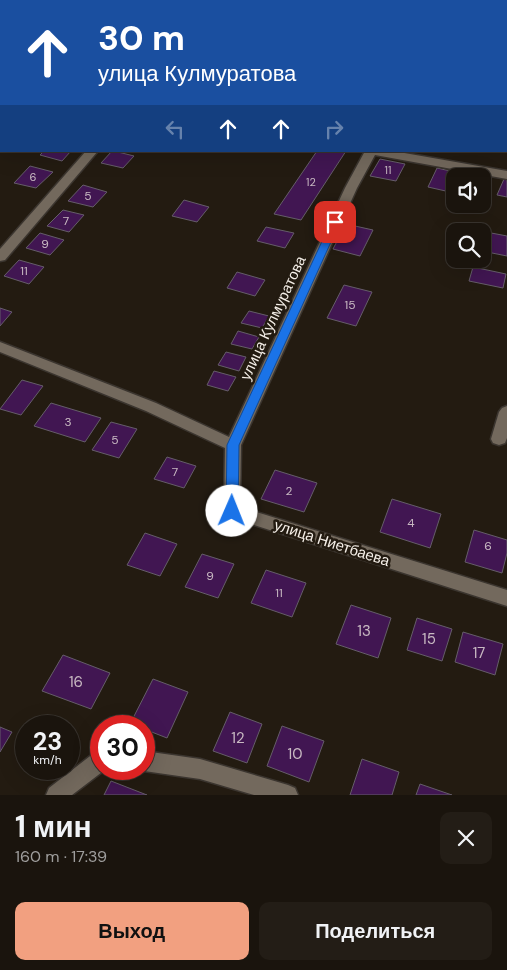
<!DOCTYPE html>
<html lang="ru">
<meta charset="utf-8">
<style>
:root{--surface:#1a140d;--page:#231d16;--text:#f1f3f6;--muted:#9f9e9d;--line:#38332e;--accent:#f2a080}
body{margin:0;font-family:"DM Sans",sans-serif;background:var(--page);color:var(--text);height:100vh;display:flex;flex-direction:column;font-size:19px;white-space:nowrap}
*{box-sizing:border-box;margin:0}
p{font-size:16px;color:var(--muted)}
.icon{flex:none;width:28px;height:28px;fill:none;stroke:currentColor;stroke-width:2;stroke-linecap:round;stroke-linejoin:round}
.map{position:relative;height:795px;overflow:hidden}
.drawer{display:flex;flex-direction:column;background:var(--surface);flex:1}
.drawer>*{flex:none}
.top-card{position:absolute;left:0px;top:0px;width:508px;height:152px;box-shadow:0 5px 20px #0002,0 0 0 1px var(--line);background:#1a4fa0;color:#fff;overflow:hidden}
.fabs{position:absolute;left:446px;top:168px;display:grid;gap:10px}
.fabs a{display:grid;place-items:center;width:45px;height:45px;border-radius:10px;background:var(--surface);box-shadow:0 5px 20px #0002,0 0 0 1px var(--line);font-size:25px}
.speed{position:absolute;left:15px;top:715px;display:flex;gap:10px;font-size:25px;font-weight:700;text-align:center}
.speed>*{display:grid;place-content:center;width:65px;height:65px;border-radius:50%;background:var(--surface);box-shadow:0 5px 20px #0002,0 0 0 1px var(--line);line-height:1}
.speed small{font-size:12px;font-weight:400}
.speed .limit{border:8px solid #d22;background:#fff;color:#111}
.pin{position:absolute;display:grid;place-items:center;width:42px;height:42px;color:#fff;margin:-21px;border-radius:10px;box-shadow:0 2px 8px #0006}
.me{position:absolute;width:55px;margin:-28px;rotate:1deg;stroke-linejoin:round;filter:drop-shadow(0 0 4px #0008)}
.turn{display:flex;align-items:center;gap:18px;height:105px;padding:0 15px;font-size:22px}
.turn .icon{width:65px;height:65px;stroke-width:2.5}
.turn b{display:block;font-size:35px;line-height:42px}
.lanes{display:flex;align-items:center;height:48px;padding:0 15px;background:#0003;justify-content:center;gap:25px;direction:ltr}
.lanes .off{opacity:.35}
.round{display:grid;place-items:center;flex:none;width:52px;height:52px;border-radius:10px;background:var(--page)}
.summary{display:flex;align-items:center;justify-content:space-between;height:85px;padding:0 15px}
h1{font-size:30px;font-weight:700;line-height:38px}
.button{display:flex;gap:10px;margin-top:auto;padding:10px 15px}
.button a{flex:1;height:58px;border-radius:10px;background:var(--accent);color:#111;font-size:20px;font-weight:700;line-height:58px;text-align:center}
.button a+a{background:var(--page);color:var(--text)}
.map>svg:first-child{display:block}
</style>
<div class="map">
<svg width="507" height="795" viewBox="0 0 507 795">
<rect width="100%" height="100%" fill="#231b11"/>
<g fill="#411652" stroke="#655d69">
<path d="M44,151H71L62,161L40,155Z"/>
<path d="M112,151H114L134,156L123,168L101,163Z"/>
<path d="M317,151H346L301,220L274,214Z"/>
<path d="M380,159L405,164L396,181L370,176Z"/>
<path d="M30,166L53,172L36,188L14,183Z"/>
<path d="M437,168L459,173L457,176H455L450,192L428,187Z"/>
<path d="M504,179L507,180V197L497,195Z"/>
<path d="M83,185L107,192L93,207L68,201Z"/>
<path d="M184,200L209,207L197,222L172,216Z"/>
<path d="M63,210L84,215L69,232L47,226Z"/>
<path d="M346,224L373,230L360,256L333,249Z"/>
<path d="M266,227L294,233L285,248L257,241Z"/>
<path d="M486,232L507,236V256L482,251V241Z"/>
<path d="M40,233L64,240L50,255L26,248Z"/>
<path d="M19,260L44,267L29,284L4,276Z"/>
<path d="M473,267L506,274L503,288L469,281Z"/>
<path d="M237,272L265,280L255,296L227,288Z"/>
<path d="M344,285L372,292L356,326L327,318Z"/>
<path d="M0,308L12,312L0,326Z"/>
<path d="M249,311L269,316L262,328L241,323Z"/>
<path d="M238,331L259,337L252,349L231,344Z"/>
<path d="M226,352L246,357L239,371L218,365Z"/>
<path d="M214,371L236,377L228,391L207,385Z"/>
<path d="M22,380L43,386L21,415L0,409Z"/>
<path d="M51,403L101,418L85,442L34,426Z"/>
<path d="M111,422L137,429L119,458L92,450Z"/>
<path d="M167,457L196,466L184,488L154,479Z"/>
<path d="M275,470L317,483L304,512L261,499Z"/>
<path d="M392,499L441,514L430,548L380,532Z"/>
<path d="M474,530L507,540V553L502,573L465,562Z"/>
<path d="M145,533L177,544L160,576L127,565Z"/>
<path d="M202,554L234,564L218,598L185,587Z"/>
<path d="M266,570L306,583L292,617L251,603Z"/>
<path d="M351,605L391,618L378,658L336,644Z"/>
<path d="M417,618L452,629L442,661L407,650Z"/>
<path d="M463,632L503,644L495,675L455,662Z"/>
<path d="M63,655L110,673L91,709L42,691Z"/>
<path d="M153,679L188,692L167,738L144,729V726L130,724Z"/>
<path d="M230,712L262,724L247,763L213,751Z"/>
<path d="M282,726L324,741L309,782L267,766Z"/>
<path d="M0,727L12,732L0,752Z"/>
<path d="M362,759L399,772L392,795H350Z"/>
<path d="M111,781L147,795H104Z"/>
<path d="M420,784L452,795H416Z"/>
</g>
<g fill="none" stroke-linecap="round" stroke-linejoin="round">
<defs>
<g id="minor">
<path d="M306,0H322L323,1H307Z"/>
<rect x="506" y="36" width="1" height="6"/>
<rect x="0" y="86" width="1" height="7"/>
<path d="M86,151H98L5,260L0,261V249Z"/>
<path d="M365,151H393L507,171V179L375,155L357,188L241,445L240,507L507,590V606L226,516L224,511L225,448L146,411L0,352V342L156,403L229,437L345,188Z"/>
<path d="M507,406V438L505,443L499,445L493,443L491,439L499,412L502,408Z"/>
<path d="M101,750V769H106L72,795H46L49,788L94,753Z"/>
<path d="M144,751L200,759L288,785L295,788L298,795H254L200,779L144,771L139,769H144Z"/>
</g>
</defs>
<use href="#minor" stroke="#3b352f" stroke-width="3"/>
<use href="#minor" fill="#73695d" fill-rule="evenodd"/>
</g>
<path fill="#1a73e8" stroke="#114b97" d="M332,220H338L340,222L239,445L238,511L236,515H227L226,511L227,445Z"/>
<g text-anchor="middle" stroke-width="5" stroke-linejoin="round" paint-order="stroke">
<g font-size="11" fill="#c8b9c2">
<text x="388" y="174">11</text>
<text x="33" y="181">6</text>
<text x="311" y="186">12</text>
</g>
<g font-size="12" fill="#c8b9c2">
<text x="88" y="200">5</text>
<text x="66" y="225">7</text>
<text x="45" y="248">9</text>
<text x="24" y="275">11</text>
<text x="350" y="309">15</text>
<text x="68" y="426">3</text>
<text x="115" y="444">5</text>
<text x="175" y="476">7</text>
<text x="289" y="495">2</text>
<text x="411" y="527">4</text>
<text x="488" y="550">6</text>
<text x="210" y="580">9</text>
<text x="279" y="597">11</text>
</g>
<g font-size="15" fill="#f5efe8" stroke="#231b11">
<text transform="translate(273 318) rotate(-65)" y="5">улица Кулмуратова</text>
<text transform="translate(332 543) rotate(18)" y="5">улица Ниетбаева</text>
</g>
<g font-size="15" fill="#c8b9c2">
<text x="364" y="636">13</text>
<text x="429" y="644">15</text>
<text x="479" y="658">17</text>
<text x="76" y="687">16</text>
<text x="238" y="743">12</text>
<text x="295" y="759">10</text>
</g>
</g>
</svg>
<div class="fabs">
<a><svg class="icon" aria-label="sound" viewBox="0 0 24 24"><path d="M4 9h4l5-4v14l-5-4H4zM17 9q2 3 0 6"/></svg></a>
<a><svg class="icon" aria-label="search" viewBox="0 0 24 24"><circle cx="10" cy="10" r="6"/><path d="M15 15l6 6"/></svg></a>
</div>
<div class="speed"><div>23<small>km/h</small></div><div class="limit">30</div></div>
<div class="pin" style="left:335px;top:222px;background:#d93025"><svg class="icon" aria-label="arrive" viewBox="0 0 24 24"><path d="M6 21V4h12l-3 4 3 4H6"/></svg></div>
<svg class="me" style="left:232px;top:511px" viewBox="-20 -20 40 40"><circle r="19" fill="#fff"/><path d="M0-13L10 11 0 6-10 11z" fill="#1a73e8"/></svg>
<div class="top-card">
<div class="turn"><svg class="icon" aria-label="ahead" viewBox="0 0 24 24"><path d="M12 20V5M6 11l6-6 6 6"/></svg><div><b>30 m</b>улица Кулмуратова</div></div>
<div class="lanes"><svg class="icon off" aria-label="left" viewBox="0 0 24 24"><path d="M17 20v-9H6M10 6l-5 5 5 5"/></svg><svg class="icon" aria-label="ahead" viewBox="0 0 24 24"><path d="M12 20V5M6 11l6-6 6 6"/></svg><svg class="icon" aria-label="ahead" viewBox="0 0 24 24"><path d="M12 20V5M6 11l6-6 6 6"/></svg><svg class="icon off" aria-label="right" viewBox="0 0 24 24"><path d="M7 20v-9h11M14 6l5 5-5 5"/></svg></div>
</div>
</div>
<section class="drawer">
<div class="summary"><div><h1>1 мин</h1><p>160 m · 17:39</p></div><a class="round"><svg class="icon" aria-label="close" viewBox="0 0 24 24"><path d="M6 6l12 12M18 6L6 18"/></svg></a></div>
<div class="button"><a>Выход</a><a>Поделиться</a></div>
</section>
